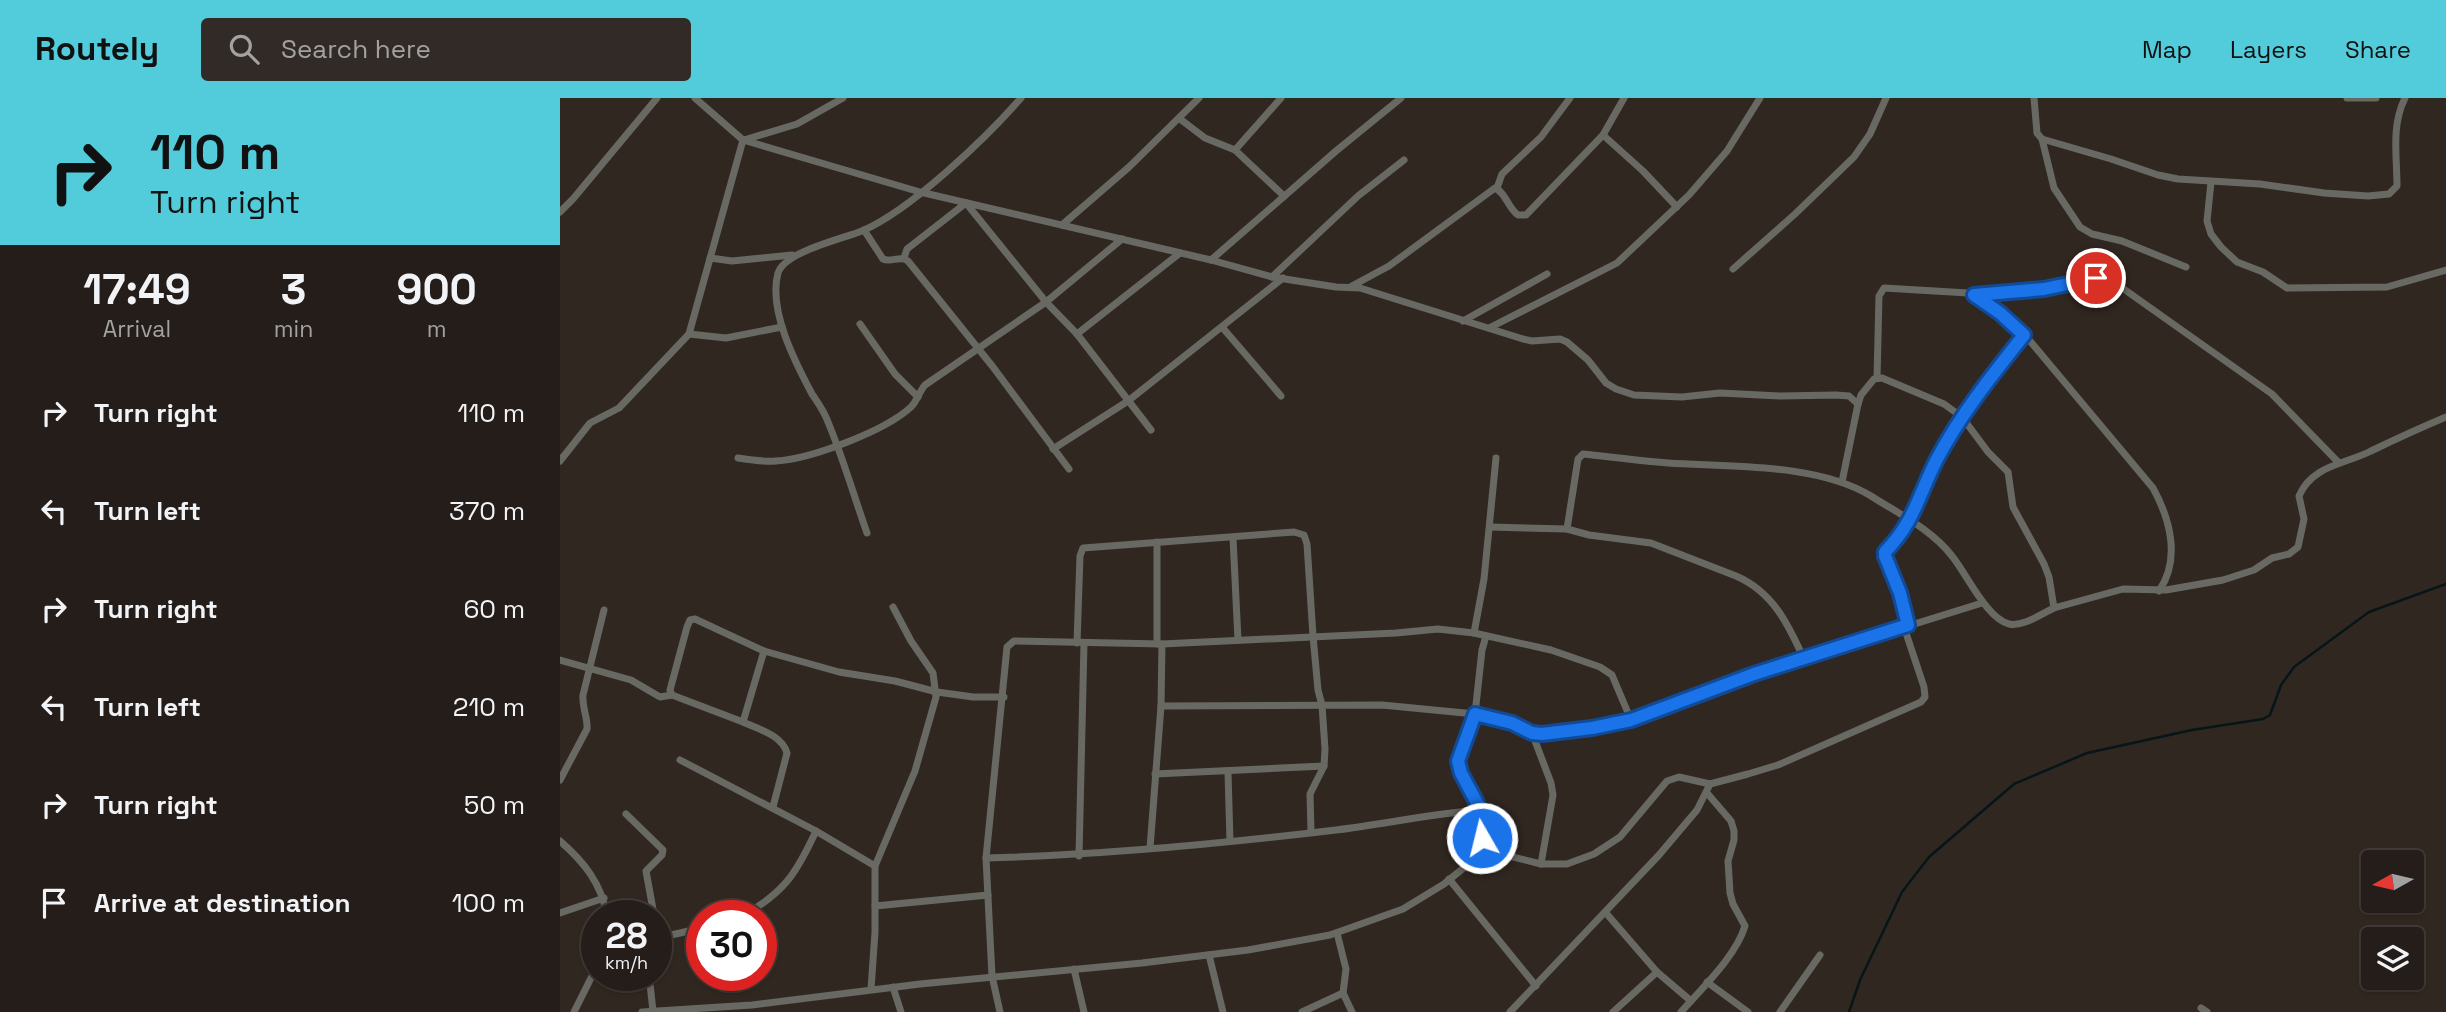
<!DOCTYPE html>
<style>
:root{--surface:#251d19;--page:#312a26;--text:#f1f3f6;--muted:#a3a2a2;--line:#423b38;--accent:#52cbda}
body{margin:0;font-family:"Space Grotesk",sans-serif;background:var(--page);color:var(--text);height:100vh;display:flex;flex-direction:column;font-size:26px;white-space:nowrap}
*{box-sizing:border-box;margin:0}
p{font-size:23px;color:var(--muted)}
.icon{flex:none;width:38px;height:38px;fill:none;stroke:currentColor;stroke-width:2;stroke-linecap:round;stroke-linejoin:round}
.map{position:relative;flex:1;overflow:hidden}
.panel{display:flex;flex-direction:column;background:var(--surface);width:560px}
.panel>*{flex:none}
.guide{background:#52cbda;color:#111;overflow:hidden}
.needle{width:46px;rotate:262deg}
.tools{position:absolute;left:1801px;top:752px;display:grid;gap:14px}
.tools a{display:grid;place-items:center;width:63px;height:63px;border-radius:7px;background:var(--surface);box-shadow:0 2px 5px #0004,0 0 0 2px var(--line);font-size:35px}
.speed{position:absolute;left:21px;top:802px;display:flex;gap:14px;font-size:35px;font-weight:700;text-align:center}
.speed>*{display:grid;place-content:center;width:91px;height:91px;border-radius:50%;background:var(--surface);box-shadow:0 2px 5px #0004,0 0 0 2px var(--line);line-height:1}
.speed small{font-size:18px;font-weight:400}
.speed .limit{border:10px solid #d22;background:#fff;color:#111}
.pin{position:absolute;display:grid;place-items:center;width:60px;height:60px;color:#fff;margin:-30px;border:4px solid #fff;border-radius:50%;box-shadow:0 2px 7px #0007}
.me{position:absolute;width:77px;margin:-38px;rotate:352deg;stroke-linejoin:round;filter:drop-shadow(0 0 5px #0008)}
.turn{display:flex;align-items:center;gap:24px;height:147px;padding:0 35px;font-size:32px}
.turn .icon{width:91px;height:91px;stroke-width:2.5}
.turn b{display:block;font-size:49px;line-height:60px}
.eta{display:flex;justify-content:space-evenly;align-items:center;height:119px;text-align:center}
.eta b{font-size:42px;font-weight:800;line-height:49px}
ul{padding:0;list-style:none}
li{display:flex;align-items:center;gap:21px;height:98px;padding:0 35px}
li div{flex:1}
li b{display:block;font-size:26px}
li em{font-style:normal}
header{display:flex;align-items:center;gap:42px;box-sizing:border-box;height:98px;padding:0 35px;background:var(--accent);color:#111}
header strong{font-size:33px}
nav{display:flex;gap:38px;margin-inline-start:auto;font-size:24px}
.search{width:490px;height:63px;background:var(--page);display:flex;align-items:center;gap:18px;box-sizing:border-box;padding:0 24px;border-radius:7px;color:var(--muted);font-size:26px}
main{display:flex;flex:1;min-height:0}
.map>svg:first-child{display:block}
</style>
<header>
<strong>Routely</strong>
<div class="search"><svg class="icon" aria-label="search" viewBox="0 0 24 24"><circle cx="10" cy="10" r="6"/><path d="M15 15l6 6"/></svg>Search here</div>
<nav><a>Map</a><a>Layers</a><a>Share</a></nav>
</header>
<main>
<section class="panel">
<div class="guide">
<div class="turn"><svg class="icon" aria-label="right" viewBox="0 0 24 24"><path d="M7 20v-9h11M14 6l5 5-5 5"/></svg><div><b>110 m</b>Turn right</div></div>
</div>
<div class="eta">
<div><b>17:49</b><p>Arrival</p></div>
<div><b>3</b><p>min</p></div>
<div><b>900</b><p>m</p></div>
</div>
<ul>
<li><svg class="icon" aria-label="right" viewBox="0 0 24 24"><path d="M7 20v-9h11M14 6l5 5-5 5"/></svg><div><b>Turn right</b></div><em>110 m</em></li>
<li><svg class="icon" aria-label="left" viewBox="0 0 24 24"><path d="M17 20v-9H6M10 6l-5 5 5 5"/></svg><div><b>Turn left</b></div><em>370 m</em></li>
<li><svg class="icon" aria-label="right" viewBox="0 0 24 24"><path d="M7 20v-9h11M14 6l5 5-5 5"/></svg><div><b>Turn right</b></div><em>60 m</em></li>
<li><svg class="icon" aria-label="left" viewBox="0 0 24 24"><path d="M17 20v-9H6M10 6l-5 5 5 5"/></svg><div><b>Turn left</b></div><em>210 m</em></li>
<li><svg class="icon" aria-label="right" viewBox="0 0 24 24"><path d="M7 20v-9h11M14 6l5 5-5 5"/></svg><div><b>Turn right</b></div><em>50 m</em></li>
<li><svg class="icon" aria-label="arrive" viewBox="0 0 24 24"><path d="M6 21V4h12l-3 4 3 4H6"/></svg><div><b>Arrive at destination</b></div><em>100 m</em></li>
</ul>
</section>
<div class="map">
<svg width="1886" height="914" viewBox="0 0 1886 914">
<rect width="100%" height="100%" fill="#312721"/>
<g fill="none" stroke-linecap="round" stroke-linejoin="round">
<path stroke="#061618" stroke-width="2.5" d="M1289,914L1300,882L1342,794L1369,759L1454,686L1527,655L1632,632L1703,621L1710,617L1721,587L1734,569L1809,514L1886,486"/>
<g stroke="#696963" stroke-width="7">
<path d="M135,0L183,42L360,94L651,162L712,179L776,189L800,190L963,241L972,243L1000,241L1007,244L1028,262L1046,285L1056,291L1074,297L1122,299L1160,295L1220,298L1276,297L1289,298L1298,306"/>
<path d="M1474,0L1477,35L1482,41L1551,61L1598,77L1618,81L1700,86L1764,95L1808,98L1829,96L1837,88C1837,58 1831,28 1845,0"/>
<path d="M1787,0H1816"/>
<path d="M620,21L645,40L675,52L724,98"/>
<path d="M1043,37L1083,73L1117,109"/>
<path d="M1482,41L1494,90L1520,129L1532,136L1562,143L1626,169"/>
<path d="M184,42L237,26L283,0"/>
<path d="M675,52L721,0"/>
<path d="M1651,84L1647,123L1651,136L1661,149L1677,164L1703,174L1727,190L1827,189L1886,172"/>
<path d="M937,90L942,76L981,39L1010,0"/>
<path d="M0,114L13,101L97,0"/>
<path d="M502,127L569,69L639,0"/>
<path d="M304,132L323,161C331,165 340,157 348,163L433,269L509,371"/>
<path d="M150,160L172,163L232,157"/>
<path d="M344,160L347,151L406,105L486,204L517,236L591,332"/>
<path d="M651,162L776,53L841,0"/>
<path d="M1173,171L1235,116L1294,59L1310,36L1326,0"/>
<path d="M712,179L798,98L844,62"/>
<path d="M790,189L829,168L935,90C946,95 948,110 958,117H966L1043,37L1064,0"/>
<path d="M1415,196L1484,191L1536,180L1551,182L1712,296L1778,364"/>
<path d="M903,223L987,176"/>
<path d="M300,226L335,276L358,299"/>
<path d="M662,229L721,298"/>
<path d="M929,230L1057,165L1129,97L1167,53L1200,0"/>
<path d="M129,236L166,240L222,229"/>
<path d="M517,236L620,155"/>
<path d="M1317,280L1319,198L1324,190L1408,195L1440,215L1470,243L1593,390C1610,421 1621,461 1599,493"/>
<path d="M493,351L568,303L723,180"/>
<path d="M178,360C191,362 203,364 216,363C251,361 325,333 351,309C357,303 359,294 365,287L486,204L562,141"/>
<path d="M0,363L30,325L59,310L129,236L183,42"/>
<path d="M1350,422L1378,360L1402,319L1464,237"/>
<path d="M930,429L1007,431L1029,437L1091,445L1176,478C1213,494 1228,526 1244,561"/>
<path d="M1007,431L1018,361L1023,356C1051,359 1079,363 1108,365C1169,369 1257,365 1311,398C1339,416 1371,431 1392,458C1406,475 1427,521 1449,526C1463,529 1481,516 1494,510L1489,479L1484,466L1453,409L1448,374L1428,354L1402,319L1384,306L1334,285L1322,280L1314,281L1301,297L1298,306L1282,384"/>
<path d="M307,435C294,398 283,360 268,324C264,313 258,305 252,296C235,264 208,212 218,175C224,154 282,141 302,133C351,112 426,40 461,0"/>
<path d="M673,440L678,542"/>
<path d="M597,444V546"/>
<path d="M1494,510L1563,491L1606,492L1663,482L1694,472L1712,460L1729,456L1738,449L1744,421L1739,398C1752,367 1786,366 1811,353C1836,341 1860,330 1886,319"/>
<path d="M1348,527L1340,495L1325,456L1351,423"/>
<path d="M914,535L924,481L936,360"/>
<path d="M517,545L520,458L523,450L734,434L744,437L747,446L753,538L758,592L762,607L765,651L764,668L750,696L751,734"/>
<path d="M0,562L71,582L100,599L112,597"/>
<path d="M601,608L822,607L915,616L952,625L972,635H996L1071,622L1194,576L1422,505"/>
<path d="M183,624L112,597L110,592L127,529L130,522L135,521L204,553"/>
<path d="M972,635L991,685L993,697L981,766"/>
<path d="M120,662L256,733L315,768"/>
<path d="M668,674L670,743"/>
<path d="M595,676L764,668"/>
<path d="M0,682L27,631C28,620 22,610 23,597L44,512"/>
<path d="M213,709L227,655C222,637 198,631 183,624L204,553L279,574L335,583L377,594L413,599H444"/>
<path d="M66,716L103,752L102,757L86,773L94,817"/>
<path d="M0,743C24,764 41,785 47,817"/>
<path d="M590,750L601,608L602,546"/>
<path d="M917,755L941,756L981,766H1007L1034,756L1060,739L1107,683L1119,679L1150,686L1188,676L1218,667L1361,604L1365,599L1364,589L1344,529"/>
<path d="M519,758L524,545"/>
<path d="M426,760C543,757 660,746 776,732C824,726 871,716 919,712"/>
<path d="M889,781L976,888"/>
<path d="M315,808L428,797"/>
<path d="M0,815L44,800"/>
<path d="M1046,815L1097,874L1131,903"/>
<path d="M184,817C225,794 237,774 256,733"/>
<path d="M96,829L98,840L96,847"/>
<path d="M98,840L142,830"/>
<path d="M649,857L663,914"/>
<path d="M514,871L524,914"/>
<path d="M89,877L93,913"/>
<path d="M1147,884L1188,914"/>
<path d="M333,889L341,914"/>
<path d="M311,891L315,834V768L355,673L376,599L373,575L351,543L333,509"/>
<path d="M783,895L792,914"/>
<path d="M1641,910L1647,914"/>
<path d="M14,914L37,868"/>
<path d="M82,914L192,907L360,886L582,865L688,852L770,837L843,811L884,786L906,768L917,755L922,740L921,719L917,705L901,675L898,663L915,616L922,552L926,538"/>
<path d="M440,914L432,878L426,760L447,549L454,543L602,546L836,535L878,531L914,535L991,552L1040,569L1052,577L1071,622"/>
<path d="M742,914L783,895L786,871L777,835"/>
<path d="M950,914L1099,757L1137,712L1150,686"/>
<path d="M1053,914L1097,874"/>
<path d="M1121,914C1142,890 1176,858 1185,828L1173,806L1170,795L1168,763L1174,742V733L1171,723L1147,695"/>
<path d="M1220,914L1260,857"/>
</g>
</g>
<g fill="none" stroke-linecap="round" stroke-linejoin="round">
<defs>
<path id="route" d="M922,740L921,719L917,705L901,675L898,663L915,616L952,625L972,635L982,636L1032,630L1071,622L1194,576L1348,527L1340,495L1325,458V454C1355,423 1358,398 1377,361C1401,316 1433,276 1464,237L1440,215L1414,197L1484,191L1536,180"/>
</defs>
<use href="#route" stroke="#114b97" stroke-width="18"/>
<use href="#route" stroke="#1a73e8" stroke-width="12"/>
</g>
</svg>
<div class="tools">
<a><svg class="needle" viewBox="-14 -14 28 28"><path d="M0-13l5 13h-10z" fill="#e53935"/><path d="M0 13l5-13h-10z" fill="#a3a2a2"/></svg></a>
<a><svg class="icon" aria-label="layers" viewBox="0 0 24 24"><path d="M12 4l9 5-9 5-9-5zM3 14l9 5 9-5"/></svg></a>
</div>
<div class="speed"><div>28<small>km/h</small></div><div class="limit">30</div></div>
<div class="pin" style="left:1536px;top:180px;background:#d93025"><svg class="icon" aria-label="arrive" viewBox="0 0 24 24"><path d="M6 21V4h12l-3 4 3 4H6"/></svg></div>
<svg class="me" style="left:922px;top:740px" viewBox="-20 -20 40 40"><circle r="17" fill="#1a73e8" stroke="#fff" stroke-width="3"/><path d="M0-11L8 9 0 5-8 9z" fill="#fff"/></svg>
</div>
</main>
